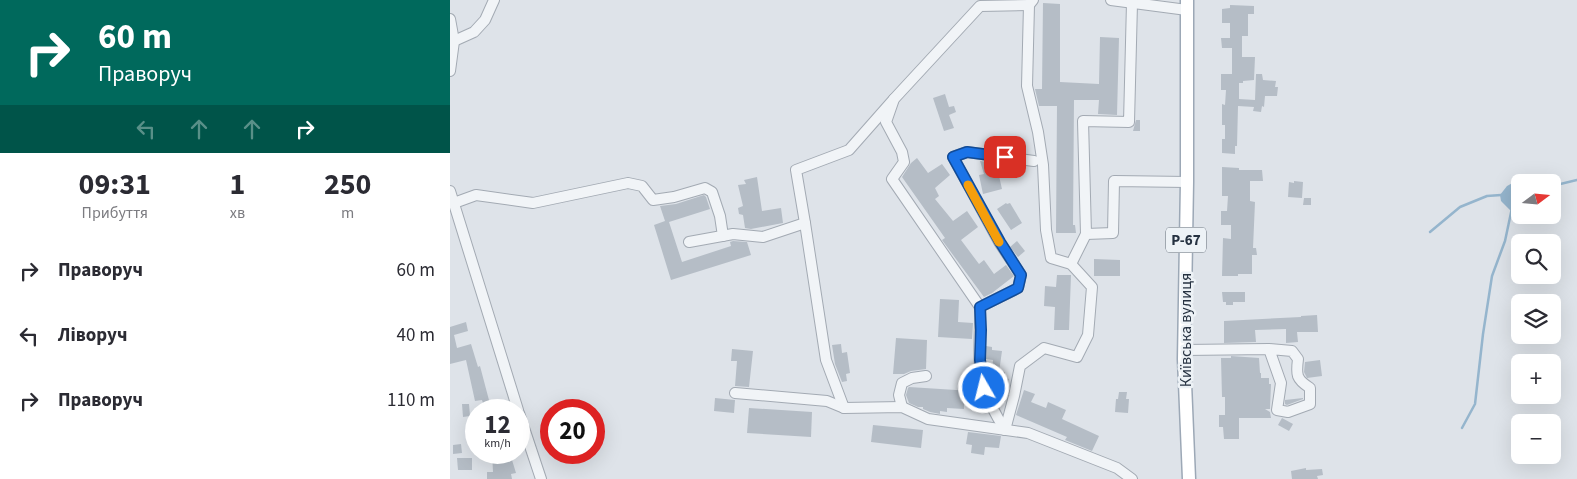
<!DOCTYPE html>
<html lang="uk">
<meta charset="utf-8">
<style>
:root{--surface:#fff;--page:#f7f7f7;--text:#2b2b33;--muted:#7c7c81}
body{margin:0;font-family:"Source Sans 3",sans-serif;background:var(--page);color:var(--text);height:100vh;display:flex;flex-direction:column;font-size:19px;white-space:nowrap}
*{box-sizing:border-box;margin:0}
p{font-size:16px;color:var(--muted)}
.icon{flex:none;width:28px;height:28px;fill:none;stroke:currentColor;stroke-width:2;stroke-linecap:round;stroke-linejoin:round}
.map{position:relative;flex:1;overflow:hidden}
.sheet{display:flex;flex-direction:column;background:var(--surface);width:450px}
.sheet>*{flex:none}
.guide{background:#00695c;color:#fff;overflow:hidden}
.needle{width:32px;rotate:74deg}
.fabs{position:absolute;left:1061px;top:174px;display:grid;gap:10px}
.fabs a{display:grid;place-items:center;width:50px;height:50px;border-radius:8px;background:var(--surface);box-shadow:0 5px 20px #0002;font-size:25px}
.speed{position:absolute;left:15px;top:399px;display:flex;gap:10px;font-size:25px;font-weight:700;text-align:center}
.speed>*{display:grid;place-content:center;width:65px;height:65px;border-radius:50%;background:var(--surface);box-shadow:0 5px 20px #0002;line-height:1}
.speed small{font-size:12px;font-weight:400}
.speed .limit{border:8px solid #d22;background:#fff;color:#111}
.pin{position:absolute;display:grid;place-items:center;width:42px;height:42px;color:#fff;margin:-21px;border-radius:10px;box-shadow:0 2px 8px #0006}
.me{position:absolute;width:55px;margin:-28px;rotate:352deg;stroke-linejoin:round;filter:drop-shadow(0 0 4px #0008)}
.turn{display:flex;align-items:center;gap:18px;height:105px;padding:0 15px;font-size:22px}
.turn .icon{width:65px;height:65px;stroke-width:2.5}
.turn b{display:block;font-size:35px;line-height:42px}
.lanes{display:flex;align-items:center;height:48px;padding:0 15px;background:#0003;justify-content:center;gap:25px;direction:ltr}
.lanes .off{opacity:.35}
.eta{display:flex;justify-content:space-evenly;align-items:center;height:85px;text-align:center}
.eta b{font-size:30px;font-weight:700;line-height:35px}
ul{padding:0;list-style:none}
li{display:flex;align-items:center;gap:15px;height:65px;padding:0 15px}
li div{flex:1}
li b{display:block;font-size:19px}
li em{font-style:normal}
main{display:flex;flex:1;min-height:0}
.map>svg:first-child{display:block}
</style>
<main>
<section class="sheet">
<div class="guide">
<div class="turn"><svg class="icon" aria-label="right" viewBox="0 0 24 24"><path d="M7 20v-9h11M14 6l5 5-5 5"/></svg><div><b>60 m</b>Праворуч</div></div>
<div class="lanes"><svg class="icon off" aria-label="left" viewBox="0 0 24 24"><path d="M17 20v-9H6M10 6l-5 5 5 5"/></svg><svg class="icon off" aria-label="ahead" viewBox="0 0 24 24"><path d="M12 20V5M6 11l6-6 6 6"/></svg><svg class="icon off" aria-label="ahead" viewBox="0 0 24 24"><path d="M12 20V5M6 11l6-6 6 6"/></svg><svg class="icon" aria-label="right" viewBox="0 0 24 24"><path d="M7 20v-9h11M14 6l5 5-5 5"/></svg></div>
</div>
<div class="eta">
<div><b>09:31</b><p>Прибуття</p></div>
<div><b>1</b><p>хв</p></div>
<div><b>250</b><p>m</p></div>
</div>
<ul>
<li><svg class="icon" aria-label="right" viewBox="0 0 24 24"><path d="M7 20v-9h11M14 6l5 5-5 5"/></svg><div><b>Праворуч</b></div><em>60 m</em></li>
<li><svg class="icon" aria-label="left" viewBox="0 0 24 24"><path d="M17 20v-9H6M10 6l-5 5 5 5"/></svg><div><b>Ліворуч</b></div><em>40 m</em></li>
<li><svg class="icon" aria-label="right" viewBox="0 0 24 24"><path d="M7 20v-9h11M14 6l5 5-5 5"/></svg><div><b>Праворуч</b></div><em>110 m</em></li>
</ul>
</section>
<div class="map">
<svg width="1127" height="479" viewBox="0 0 1127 479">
<rect width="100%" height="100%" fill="#dee3e9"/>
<path fill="#95b5cd" d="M1070,179H1086L1093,182H1070V207L1061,211L1051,201L1050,195L1057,186Z"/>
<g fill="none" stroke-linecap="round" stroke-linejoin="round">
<g stroke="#95b5cd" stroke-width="2.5">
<path d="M1102,186L1127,180"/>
<path d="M980,232L1010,207L1037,196L1051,195"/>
<path d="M1012,428L1025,404L1033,334L1042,276L1055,241L1062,208"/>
</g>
</g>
<g fill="#b5bdc6">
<path d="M593,3L610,4V82L649,84L650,37L669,38L667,115L648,114L649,100H624L623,225H625L626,233H606L607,106H589L585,89H592Z"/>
<path d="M780,5L804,6V14H798V36H792V57H805L804,80L793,81V83H789V99L805,100L806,74H812L813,80L826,81L825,87H828L827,96H815L814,107L812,106L811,112L803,111L804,107L788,106L787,146H785V154L772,153V139H775V125H772V104L775,105L776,90H771V74H782V48H772L771,38H780V23H772V9L780,8Z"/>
<path d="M495,94L499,107L504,106L506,112L499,115L504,128L494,131L483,98Z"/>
<path d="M686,120H690V131H683Z"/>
<path d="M467,158L478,173L492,164L500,175L485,188L489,196L485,199L503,221L517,211L528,227L511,240L529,264L534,260L544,274L556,265L564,276L542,293L534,297L492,240L495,238L452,177L461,163Z"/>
<path d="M530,161L546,163L548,169H551L553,175L549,176L552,189L533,194L529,175L534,174Z"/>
<path d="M772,167L789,168V170H812L813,181H800V201L805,202L803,248H806L807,255H802V274H788V276H772L773,238L781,239V225H771V211H777L778,196H772Z"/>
<path d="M307,177L312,211L331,208L333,223L301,229L295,228L293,215L289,214L288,208L293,206L288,185L296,184L294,180Z"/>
<path d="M844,181L853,182L852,198L838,197L839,182L844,183Z"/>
<path d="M254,195L256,197L260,209L219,222L232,262L281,246L280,242L283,241L297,242L301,255L221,280L204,225L215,221L210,206L226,204Z"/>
<path d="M854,198H861V205H853Z"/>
<path d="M556,203L557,204L560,203L572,223L561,230L547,209Z"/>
<path d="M567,241L575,251L568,257L560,247Z"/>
<path d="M644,259L670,260V276H644Z"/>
<path d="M607,275H621L619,330H604L605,307L594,306L595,286L606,287Z"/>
<path d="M772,292H795V302H783V305H776V302H773Z"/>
<path d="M490,299L509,300L508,322L523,323L522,339L488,337Z"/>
<path d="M867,315L868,332H847L848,342L836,343V329L805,330L806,342L774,343V321L851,317V316Z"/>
<path d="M16,322L18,331L4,335L7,348L21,344L28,367L30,366L40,404L34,406L32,400L25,401L16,360L0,364V327Z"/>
<path d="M446,338L477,340L476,369L461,371L454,374H443Z"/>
<path d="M391,344L392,353L397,352L400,373L396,374L397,381L392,382L385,364L382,345Z"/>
<path d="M536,346L542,347V350L552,351L549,372H555V378L559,379L555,402H547L541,388L543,360L536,359Z"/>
<path d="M282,349L303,351L299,387L285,386L287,361H281Z"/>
<path d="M781,356L809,358L810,373H811V378H819V384H821L820,409H815L820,412L821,418H789V439H774L773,427H769V415H775V397H772L771,358H781Z"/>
<path d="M870,360L872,376L857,378L854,372L855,362Z"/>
<path d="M459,387L522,391L521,405H514V409L497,408V412L490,411V414L480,412L473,409V407H468L459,403L456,395L458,388Z"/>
<path d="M574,390L585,394L581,402L596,408L598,402L616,410L612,419L649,436L642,451L615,440L617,437L566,415Z"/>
<path d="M669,392H677L676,399H679L678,413L665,412L666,399H668Z"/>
<path d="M265,398L285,400L284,413L264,411Z"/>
<path d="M853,398V399L837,405L835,404V400Z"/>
<path d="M12,404H19L20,416L13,417Z"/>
<path d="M299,408L362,412L361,437L297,433Z"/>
<path d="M832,418L843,424L839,431L828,425Z"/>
<path d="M26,422V433H20L19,423Z"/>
<path d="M423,425L473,430L471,448L421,442Z"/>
<path d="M518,432L551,436L549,448L535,447L534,455L521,453L522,445L516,444Z"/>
<path d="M11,444L12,453L3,454V445Z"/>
<path d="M42,452H62L63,459L62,460L66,473L61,474L62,479H37V472H43Z"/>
<path d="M7,458H22V470H8Z"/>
<path d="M856,468V470L872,469L873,475L867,476L868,479H842L841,471Z"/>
</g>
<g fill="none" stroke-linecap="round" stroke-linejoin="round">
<defs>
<g id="minor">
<path d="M661,0L737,10"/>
<path d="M0,19L4,41L0,71"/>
<path d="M4,41L24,32L35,20L44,0"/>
<path d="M444,99L399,150L346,170L355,223L376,360L394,408L452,407L478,419L578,433L667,468L682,479"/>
<path d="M0,191L68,410"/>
<path d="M4,203L26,195L83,203L178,183L192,186L203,200L224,197L255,188L262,192L270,216L273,236"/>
<path d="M636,234L663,233L664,181L737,182"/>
<path d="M239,242L283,234L313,237L355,223"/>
<path d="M621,264L636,234L633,121L679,122L682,3"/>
<path d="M530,307L568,288L571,275L549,242L503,157L517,152L584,161"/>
<path d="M734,350L819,349L842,351L848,359C846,375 846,379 860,388V404L838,412L827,410L831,383L819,349"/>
<path d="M285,393L377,401L394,408"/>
<path d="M452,407L449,395L452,383L462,378L476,376"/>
<path d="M69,413L91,479"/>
<path d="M555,430C547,417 539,403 534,388C526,362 531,333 530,307L442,179L454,162L452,152L436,122L444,99L530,6L579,5"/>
<path d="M555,430L564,396L570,366L594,348L627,357L638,335L642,287L621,264L601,258L596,230L593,165L588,132L577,86L579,5L583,0"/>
</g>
<path id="major" d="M737,0V182L734,359L739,479"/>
</defs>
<use href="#minor" stroke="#a3aab3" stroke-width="12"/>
<use href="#major" stroke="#9ca8b6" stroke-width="15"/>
<use href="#minor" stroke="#f1f4f7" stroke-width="10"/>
<use href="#major" stroke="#fff" stroke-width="12"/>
</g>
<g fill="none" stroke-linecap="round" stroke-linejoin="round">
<defs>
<path id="route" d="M534,388L530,360L531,330L530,307L568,288L571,275L550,242L503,157L517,152L555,157"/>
</defs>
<use href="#route" stroke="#114b97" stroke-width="12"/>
<use href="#route" stroke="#1a73e8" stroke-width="9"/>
<path stroke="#f59e0b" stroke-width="9" d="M518,185L549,242"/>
</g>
<g text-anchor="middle" stroke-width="5" stroke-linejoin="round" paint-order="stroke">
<rect fill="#edf2f6" stroke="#626c77" stroke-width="1" x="716" y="227.5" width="40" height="25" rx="4"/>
<g font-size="15" font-weight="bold" fill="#263241">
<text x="736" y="245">Р-67</text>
</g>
<g font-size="16" fill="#263241" stroke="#edf2f6">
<text transform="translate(735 330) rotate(-90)" y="6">Київська вулиця</text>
</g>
</g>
</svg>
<div class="fabs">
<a><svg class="needle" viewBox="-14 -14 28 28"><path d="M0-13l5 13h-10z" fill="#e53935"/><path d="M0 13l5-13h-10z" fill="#7c7c81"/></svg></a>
<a><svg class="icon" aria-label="search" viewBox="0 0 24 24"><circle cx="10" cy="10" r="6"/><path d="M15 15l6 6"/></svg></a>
<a><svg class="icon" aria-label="layers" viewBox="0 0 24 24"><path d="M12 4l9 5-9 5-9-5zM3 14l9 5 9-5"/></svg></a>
<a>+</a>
<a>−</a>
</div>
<div class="speed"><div>12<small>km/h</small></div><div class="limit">20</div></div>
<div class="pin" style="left:555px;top:157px;background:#d93025"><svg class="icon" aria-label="arrive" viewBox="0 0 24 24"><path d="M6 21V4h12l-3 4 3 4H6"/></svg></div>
<svg class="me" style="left:534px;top:388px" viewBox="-20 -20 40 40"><circle r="17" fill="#1a73e8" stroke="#fff" stroke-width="3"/><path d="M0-11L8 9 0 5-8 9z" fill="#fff"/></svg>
</div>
</main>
